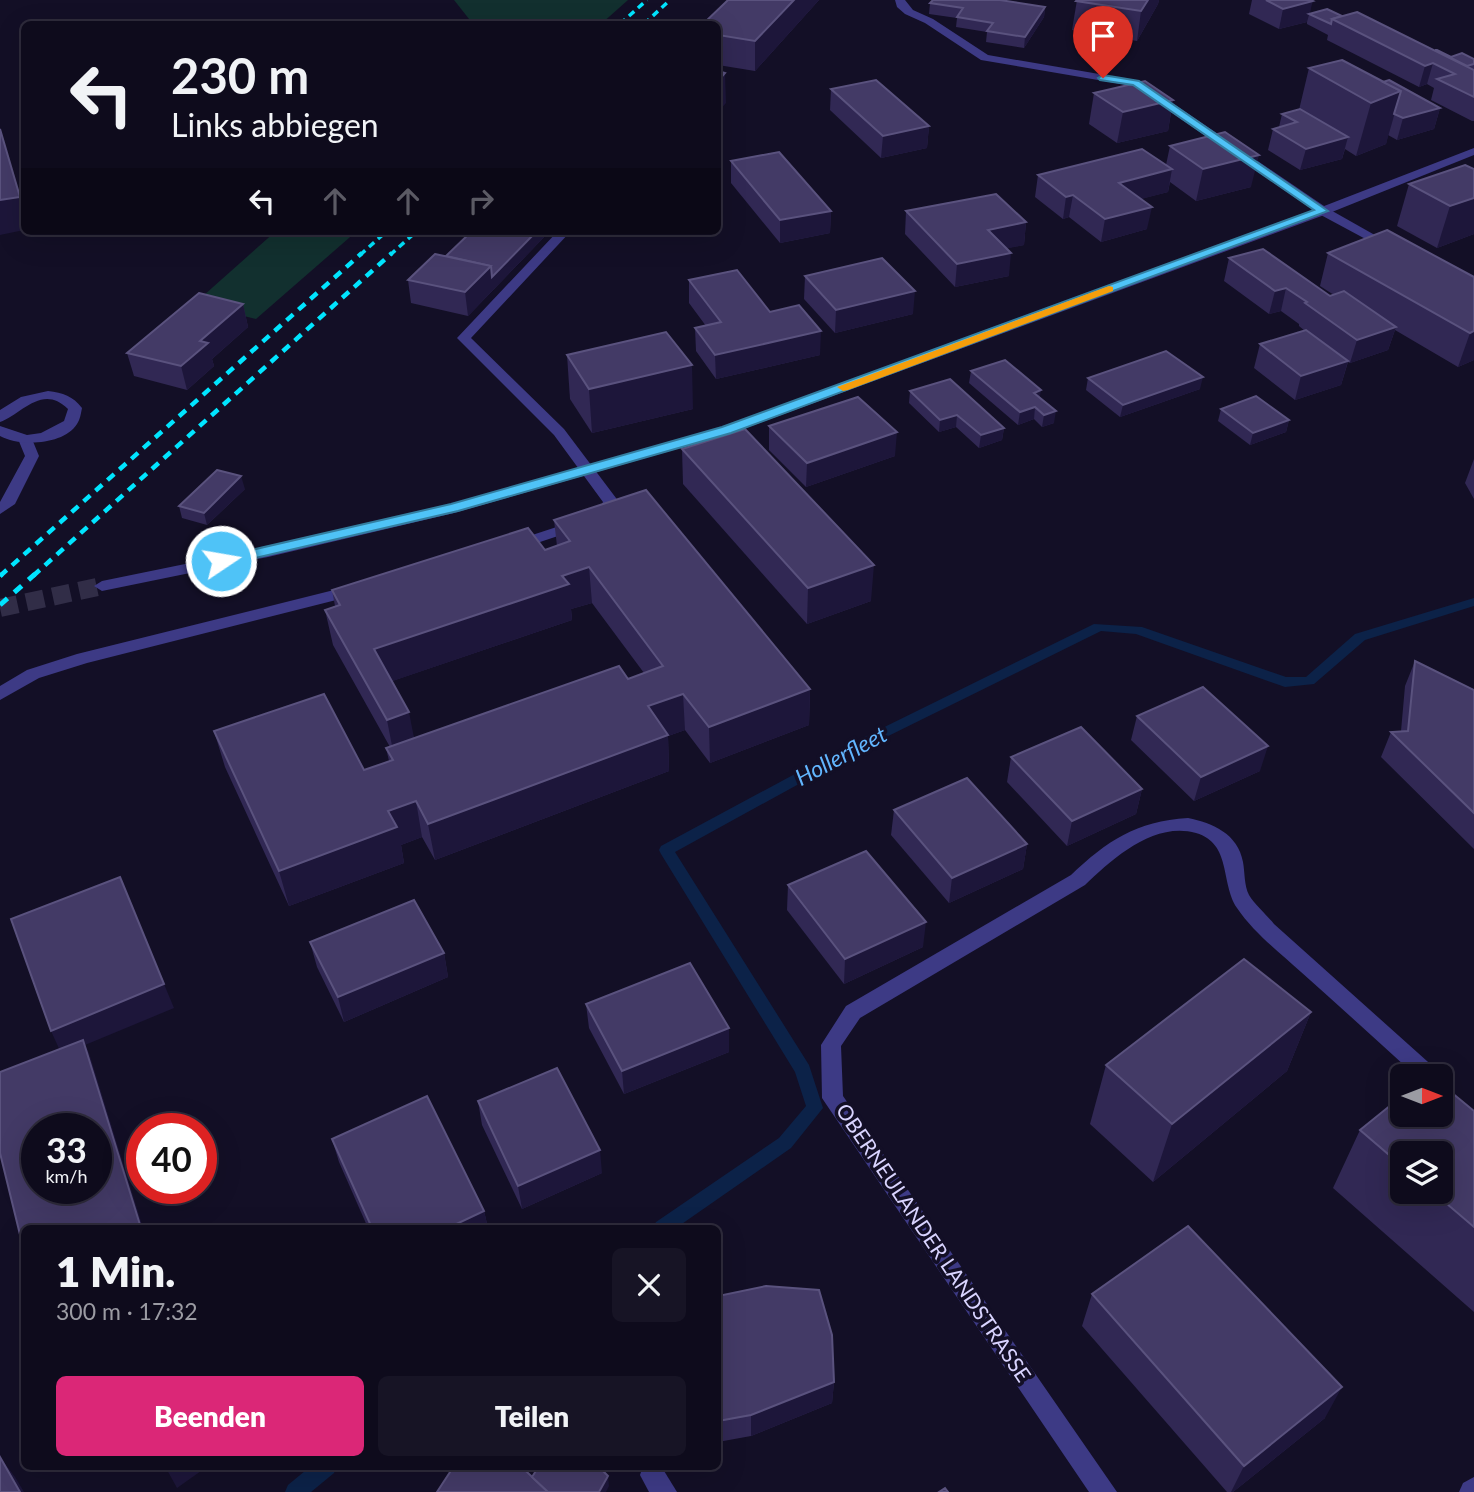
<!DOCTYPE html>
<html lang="de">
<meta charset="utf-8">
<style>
:root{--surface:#0e0b1c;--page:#171425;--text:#f1f3f6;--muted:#9b9ba3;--line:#2e2b3b;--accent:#db2777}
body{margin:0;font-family:Lato,sans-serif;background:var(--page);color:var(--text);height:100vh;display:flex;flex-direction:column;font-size:26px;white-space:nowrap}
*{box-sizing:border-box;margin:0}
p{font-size:23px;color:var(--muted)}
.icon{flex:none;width:38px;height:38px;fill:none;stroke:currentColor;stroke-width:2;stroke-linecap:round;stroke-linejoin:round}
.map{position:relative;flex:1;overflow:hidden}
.details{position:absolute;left:21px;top:1225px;width:700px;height:245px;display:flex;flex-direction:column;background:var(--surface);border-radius:10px;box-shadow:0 7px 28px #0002,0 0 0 2px var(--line)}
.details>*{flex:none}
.guide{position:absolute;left:21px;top:21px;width:700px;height:214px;border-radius:10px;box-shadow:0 7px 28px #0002,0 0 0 2px var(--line);background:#0e0b1c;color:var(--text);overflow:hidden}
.needle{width:46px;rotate:90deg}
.tools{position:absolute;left:1390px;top:1064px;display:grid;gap:14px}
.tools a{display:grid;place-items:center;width:63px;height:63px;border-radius:10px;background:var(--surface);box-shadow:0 7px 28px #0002,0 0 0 2px var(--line);font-size:35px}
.speed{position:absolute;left:21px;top:1113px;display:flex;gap:14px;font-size:35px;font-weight:700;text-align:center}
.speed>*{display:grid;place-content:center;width:91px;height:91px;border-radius:50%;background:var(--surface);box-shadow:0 7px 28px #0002,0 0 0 2px var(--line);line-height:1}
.speed small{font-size:18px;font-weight:400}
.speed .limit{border:10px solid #d22;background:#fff;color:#111}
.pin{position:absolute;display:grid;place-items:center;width:60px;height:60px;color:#fff;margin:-72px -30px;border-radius:50% 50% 50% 0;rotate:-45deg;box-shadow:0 0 7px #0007}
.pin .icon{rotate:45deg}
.me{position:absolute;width:77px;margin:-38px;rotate:78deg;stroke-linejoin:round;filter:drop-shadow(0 0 5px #0008)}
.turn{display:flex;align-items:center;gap:24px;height:147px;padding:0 35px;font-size:32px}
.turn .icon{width:91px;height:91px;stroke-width:2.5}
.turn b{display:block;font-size:49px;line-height:60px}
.lanes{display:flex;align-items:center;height:66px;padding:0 35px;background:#0003;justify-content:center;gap:35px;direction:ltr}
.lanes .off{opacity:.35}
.round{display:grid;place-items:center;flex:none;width:74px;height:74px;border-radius:10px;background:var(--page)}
.summary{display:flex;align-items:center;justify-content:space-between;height:119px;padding:0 35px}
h1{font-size:42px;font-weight:800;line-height:52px}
.action{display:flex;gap:14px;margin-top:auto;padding:14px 35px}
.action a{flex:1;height:80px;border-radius:10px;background:var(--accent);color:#fff;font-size:28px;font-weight:800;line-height:80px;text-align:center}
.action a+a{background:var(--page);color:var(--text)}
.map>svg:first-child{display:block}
</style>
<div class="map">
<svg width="1474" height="1492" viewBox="0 0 1474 1492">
<rect width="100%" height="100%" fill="#130f26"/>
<g fill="#12302f">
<path d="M454,0H628L601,24H473Z"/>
<path d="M276,231H357L256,319L194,304Z"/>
</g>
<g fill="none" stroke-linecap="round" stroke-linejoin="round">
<g fill="#0c2248" fill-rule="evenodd">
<path d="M1474,598V606L1365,640L1314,684L1285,687L1136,634L1101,631L868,746L675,852L809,1065L823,1108L791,1148L676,1228H653L656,1222L779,1138L806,1106L795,1072L661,854L659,850L661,846L858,740L1094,624L1142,627L1286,677H1306L1355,634Z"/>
<path d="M311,1466H337L334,1473L311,1492H285L288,1485Z"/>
</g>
<path stroke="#312d47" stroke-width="18" stroke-dasharray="18 9" stroke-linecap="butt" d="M0,608L102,586"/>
<g fill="#3d3a85" fill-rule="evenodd">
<path d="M895,0H905L913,10L933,19L988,55L1140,81L1327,208L1396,247L1394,250H1386L1319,214L1133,86L981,60L925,23L905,14L897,7Z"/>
<path d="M558,231H571L471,338L564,429L619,502L606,520L516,550L511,548L508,545L511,542L596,514L603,502L554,435L457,338Z"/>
<path d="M25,435L32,439L39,456L15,504L0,514V502L25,456L18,439Z"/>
<path d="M354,585L360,586L362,590L360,594L87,663L39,678L0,700V686L27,670L77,654Z"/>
<path d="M643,1466H661L677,1492H649L640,1475Z"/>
</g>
<g fill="#3d3a85" fill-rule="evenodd">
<path d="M48,391C63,393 73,396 82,408C81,413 80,420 77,424C64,445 20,447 0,436V426L27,435L41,433L64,421L68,409C42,383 21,415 0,422V410L21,397Z"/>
<path d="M1188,818C1213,823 1238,834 1243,862C1245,873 1244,885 1249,895C1255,905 1266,914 1274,924L1437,1070L1440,1076H1416C1378,1041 1340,1007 1301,972C1279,952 1254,933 1237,908C1220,882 1232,844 1196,833C1154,821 1112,859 1085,885L860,1018L841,1046L843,1096L1117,1492H1089L826,1104L822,1098L821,1045L846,1006L1071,875C1107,841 1136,821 1188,818Z"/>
<path d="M1474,1477V1492H1459L1463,1483Z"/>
</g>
<path fill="#3d3a85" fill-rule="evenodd" d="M1474,148V155L1327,214L732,433L454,513L268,557L102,591L94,586L102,581L268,547L451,504L722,427L1319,208Z"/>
<g stroke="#00e5ff" stroke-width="3.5" stroke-dasharray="7 5" stroke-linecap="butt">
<path d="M620,24L647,0"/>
<path d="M644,24L670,0"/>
<path d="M360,255L387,231"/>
<path d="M390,255L417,231"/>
</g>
<g stroke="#00e5ff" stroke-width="4.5" stroke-dasharray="9 7" stroke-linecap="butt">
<path d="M0,576L362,253"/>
<path d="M33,576L392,253"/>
</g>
<g stroke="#00e5ff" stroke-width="5" stroke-dasharray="10 9" stroke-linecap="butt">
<path d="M0,576L2,574"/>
<path d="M0,605L35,574"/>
</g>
</g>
<g fill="#312854" fill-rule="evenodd">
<path d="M728,0H819L755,71L718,65V24Z"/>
<path d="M1077,0H1159L1158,4L1137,41L1072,30Z"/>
<path d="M1252,0H1311L1310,13L1342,16L1451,57L1474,59V121H1472L1431,100L1434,88L1427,84L1419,87L1327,40L1328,35L1307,24V22L1279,29L1249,14Z"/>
<path d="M930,3L1045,7L1044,17L1024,48L986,42L987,32L956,27L957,18L929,14Z"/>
<path d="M1309,68L1383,82L1440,108L1434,129L1397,140L1388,135L1386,144L1356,156L1345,149L1342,159L1300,170L1268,150L1273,129L1279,127L1282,114L1299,110Z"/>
<path d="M831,89L929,126L927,148L881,158L830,110Z"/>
<path d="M1094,93L1173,100L1168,131L1117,143L1089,124Z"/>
<path d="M1170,146L1251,187L1196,201L1170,182L1168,192L1140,199L1147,229L1101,242L1069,217L1063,219L1035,197L1038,175L1166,165Z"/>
<path d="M731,161L831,211L830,233L780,243L731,183Z"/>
<path d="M1474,169V234L1437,248L1397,226L1409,184Z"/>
<path d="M906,211L1026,222L1024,245L1007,248L1009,276L955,287L905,234Z"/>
<path d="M472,231H550L468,316L411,303L408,280L446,256Z"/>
<path d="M1328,253L1474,277V360L1458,367L1395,330L1388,350L1350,363L1348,362L1341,385L1295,400L1254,368L1260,344L1305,331L1299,326V324L1281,311L1269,314L1224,281L1229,258L1330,296L1334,295L1320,286Z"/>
<path d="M805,276L913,314L835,333L804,299Z"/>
<path d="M689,280L770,312L820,355L716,379L696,351L695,328L706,326L689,303Z"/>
<path d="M243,304L248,327L212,359L214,366L187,390L134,376L127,353Z"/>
<path d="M567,355L693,409L592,433L570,399Z"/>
<path d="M971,371L1040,397L1054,423L1042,427L1034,419L1018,425L969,383Z"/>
<path d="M1088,378L1200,389L1120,417L1086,390Z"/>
<path d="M910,391L1004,428L1002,440L979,448L956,427L939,432L909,403Z"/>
<path d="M1221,409L1289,420L1286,432L1250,445L1218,421Z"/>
<path d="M769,426L895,456L806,487L769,450Z"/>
<path d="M682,449L871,601L807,624L683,484Z"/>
<path d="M1474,459V499L1465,483Z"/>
<path d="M245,489L207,525L182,518L179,506Z"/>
<path d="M554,520L810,689L809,725L710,763L685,730L668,736L669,771L435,860L422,837L401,845L404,863L289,906L225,767L214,731L364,770L389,761L386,748L390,747L333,645L325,610L335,606L332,590L545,550L557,546ZM592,603L644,673L628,679L414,738L392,681L572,620L571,609Z"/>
<path d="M1415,661L1474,690V849L1381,757L1391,732L1401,731L1405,686Z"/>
<path d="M1137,716L1260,771L1194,801L1131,740Z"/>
<path d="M1011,757L1142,789L1136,814L1067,846L1007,782Z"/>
<path d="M894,810L1027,844L1023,869L949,903L891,835Z"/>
<path d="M788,885L923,947L844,984L787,910Z"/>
<path d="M310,942L444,953L448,977L344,1022L317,967Z"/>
<path d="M586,1004L729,1028V1052L624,1094L589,1028Z"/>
<path d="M1311,1012L1287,1071L1153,1182L1090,1124L1106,1065Z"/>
<path d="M478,1101L602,1173L522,1209L482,1125Z"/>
<path d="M1474,1111V1312L1333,1188L1360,1130ZM1402,1153L1440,1192H1402Z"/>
<path d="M332,1139L484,1211L488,1228H368L339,1162Z"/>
<path d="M1092,1294L1325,1418L1233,1492H1227L1082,1326Z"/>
<path d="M718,1296L834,1382L832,1403L751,1436L718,1442Z"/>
</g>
<g fill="#1d163a">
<path d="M794,0H819L755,71V41Z"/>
<path d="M1148,0H1159L1158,4L1137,41L1141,11Z"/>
<path d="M1313,1L1307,22L1279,29L1283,9Z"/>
<path d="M1045,7L1044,17L1024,48L1025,37Z"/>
<path d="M1433,63L1427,84L1419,87L1425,66Z"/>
<path d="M725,73L726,103L718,112V81Z"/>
<path d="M1401,91L1386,144L1356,156L1371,103Z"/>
<path d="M1173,100L1168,131L1117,143L1123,112Z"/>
<path d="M1440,108L1434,129L1397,140L1403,118Z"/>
<path d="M929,126L927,148L881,158L883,136Z"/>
<path d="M0,128L24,211V230L0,235Z"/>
<path d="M1348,137L1342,159L1300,170L1306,149Z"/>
<path d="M1259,155L1251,187L1196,201L1203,169Z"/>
<path d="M1172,169L1168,192L1115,206L1119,183Z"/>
<path d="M1073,195L1069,217L1063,219L1066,197Z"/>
<path d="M722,197V219L718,220V198Z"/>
<path d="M1474,198V234L1437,248L1450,206Z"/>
<path d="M1152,207L1147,229L1101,242L1105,219Z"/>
<path d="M831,211L830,233L780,243V220Z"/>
<path d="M1026,222L1024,245L986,253L988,230Z"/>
<path d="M537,231H550L468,316L465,292L491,266Z"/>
<path d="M1011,253L1009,276L955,287L957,264Z"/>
<path d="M1286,288L1281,311L1269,314L1275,291Z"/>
<path d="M915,291L913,314L835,333L836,310Z"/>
<path d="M243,304L248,327L212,359L214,366L187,390L181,366L200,341Z"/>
<path d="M1396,327L1388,350L1350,363L1357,340Z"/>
<path d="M821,331L820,355L716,379L715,355Z"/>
<path d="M1474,331V360L1458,367L1470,333Z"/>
<path d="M1348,361L1341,385L1295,400L1301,376Z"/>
<path d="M692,365L693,409L592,433L589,389Z"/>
<path d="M1203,377L1200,389L1120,417L1123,405Z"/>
<path d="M1041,390L1039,402L1034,393Z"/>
<path d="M1035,407L1034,419L1018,425L1020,412Z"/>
<path d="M1056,411L1054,423L1042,427L1044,415Z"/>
<path d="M957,415L956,427L939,432L940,420Z"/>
<path d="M1289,420L1286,432L1250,445L1253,433Z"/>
<path d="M1004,428L1002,440L979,448L981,435Z"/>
<path d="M897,432L895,456L806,487L807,463Z"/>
<path d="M241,476L245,489L207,525L204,513Z"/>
<path d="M874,565L871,601L807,624L808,588Z"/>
<path d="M589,567L592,603L571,609L572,620L381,685L374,649L562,576Z"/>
<path d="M810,689L809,725L710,763L709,727Z"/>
<path d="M683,694L685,730L668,736L669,771L435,860L428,824L648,706Z"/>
<path d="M409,712L416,748L394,756L387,720Z"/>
<path d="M1268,746L1260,771L1194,801L1201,777Z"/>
<path d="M1142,789L1136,814L1067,846L1072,821Z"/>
<path d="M416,801L422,837L401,845L404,863L289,906L279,871L388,811Z"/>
<path d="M1027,844L1023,869L949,903L952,878Z"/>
<path d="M926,922L923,947L844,984L845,959Z"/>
<path d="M444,953L448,977L344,1022L338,997Z"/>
<path d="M164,984L174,1008L85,1045L89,1053L143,1228H141L51,1031Z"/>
<path d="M1311,1012L1287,1071L1153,1182L1172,1124Z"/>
<path d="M729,1028V1052L624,1094L622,1071Z"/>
<path d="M600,1150L602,1173L522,1209L518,1186Z"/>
<path d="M484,1211L488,1228H448Z"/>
<path d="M834,1382L832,1403L751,1436V1415Z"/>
<path d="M1342,1387L1325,1418L1233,1492H1231L1244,1466Z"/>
<path d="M0,1457L15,1477L24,1492H20Z"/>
<path d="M167,1466H208L177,1488L166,1468Z"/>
<path d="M608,1476L609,1486L606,1492H599Z"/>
</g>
<g fill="#433a66" stroke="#5a527e" stroke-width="2" fill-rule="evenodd">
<path d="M728,0H794L755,41L718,35V24H703Z"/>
<path d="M933,0H1000L1045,7L1025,37L987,31L993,23L957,17L963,8L930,3Z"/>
<path d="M1077,0H1148L1141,11L1076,1Z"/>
<path d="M1266,0H1311L1313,1L1283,9Z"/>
<path d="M1327,9L1342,16L1332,19L1331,24L1309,14Z"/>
<path d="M1357,12L1474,70V97L1437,79L1455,74L1433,63L1425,66L1332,19Z"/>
<path d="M1435,50H1437L1451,57L1462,53L1474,59V64L1467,66Z"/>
<path d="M1342,60L1401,91L1371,103L1309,68Z"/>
<path d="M718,71L725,73L718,81Z"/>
<path d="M876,80L929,126L883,136L831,89Z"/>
<path d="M1389,80L1440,108L1403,118L1394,114L1401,91L1383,82Z"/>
<path d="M1145,81L1173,100L1123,112L1094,93Z"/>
<path d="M1300,109L1348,137L1306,149L1273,129L1297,122L1282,114Z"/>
<path d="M0,129L20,197L0,200Z"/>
<path d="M1225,132L1259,155L1203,169L1170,146Z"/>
<path d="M1142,149L1172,169L1119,183L1152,207L1105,219L1073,195L1066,197L1038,175Z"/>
<path d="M779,152L831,211L780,220L731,161Z"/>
<path d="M1465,165L1474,169V198L1450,206L1409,184Z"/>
<path d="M996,194L1026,222L988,230L1011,253L957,264L906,211Z"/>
<path d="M1387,230L1474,277V331L1470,333L1328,253Z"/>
<path d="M472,231H537L492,277L491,266L446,256Z"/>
<path d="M1263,249L1330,296L1344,291L1396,327L1357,340L1305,303L1307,302L1286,288L1275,291L1229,258Z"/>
<path d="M435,254L491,266L465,292L408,280Z"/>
<path d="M882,258L915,291L836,310L805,276Z"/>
<path d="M737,270L770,312L799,305L821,331L715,355L695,328L721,322L689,280Z"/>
<path d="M199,293L243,304L200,341L208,343L181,366L127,353Z"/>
<path d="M1306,330L1348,361L1301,376L1260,344Z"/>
<path d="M666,332L692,365L589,389L567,355Z"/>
<path d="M1166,351L1203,377L1123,405L1088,378Z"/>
<path d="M1005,360L1041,390L1034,393L1056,411L1044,415L1035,407L1020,412L971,371Z"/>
<path d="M950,379L1004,428L981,435L957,415L940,420L910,391Z"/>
<path d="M1256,396L1289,420L1253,433L1221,409Z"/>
<path d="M858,397L897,432L807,463L769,426Z"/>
<path d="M745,429L874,565L808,588L682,449Z"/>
<path d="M217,470L241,476L204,513L179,506Z"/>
<path d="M646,490L810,689L709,727L683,694L648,706L668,735L428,824L416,801L388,811L397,827L279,871L214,731L324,694L364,770L393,760L386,748L619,666L628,679L663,666L589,567L562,576L569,584L374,649L409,712L387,720L325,610L340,605L332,590L528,528L545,550L570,541L554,520Z"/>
<path d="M1415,661L1474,690V813L1391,732L1408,731Z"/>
<path d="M1203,687L1268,746L1201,777L1137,716Z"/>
<path d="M1081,727L1142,789L1072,821L1011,757Z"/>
<path d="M967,778L1027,844L952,878L894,810Z"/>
<path d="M866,851L926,922L845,959L788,885Z"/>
<path d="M120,877L164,984L51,1031L11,919Z"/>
<path d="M414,900L444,953L338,997L310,942Z"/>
<path d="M1244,959L1311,1012L1172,1124L1106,1065Z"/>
<path d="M690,963L729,1028L622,1071L586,1004Z"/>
<path d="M83,1040L141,1228H24V1251L0,1153V1072ZM37,1129H96V1188H37Z"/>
<path d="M557,1068L600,1150L518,1186L478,1101Z"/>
<path d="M1440,1083L1474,1111V1227L1433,1192H1440V1153H1402V1166L1360,1130L1402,1096V1115H1440Z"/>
<path d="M427,1096L484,1211L448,1228H372L332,1139Z"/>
<path d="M1188,1226L1342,1387L1244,1466L1092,1294Z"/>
<path d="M766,1286L819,1290L832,1335L834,1382L751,1415L718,1421V1296Z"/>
<path d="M0,1457L20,1492H0Z"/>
<path d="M454,1466H518L527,1472L548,1492H437Z"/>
<path d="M539,1466H598L608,1476L599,1492H548L532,1477Z"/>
<path d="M945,1488L948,1492H939Z"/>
</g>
<path fill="#4fc3f7" stroke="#337fa1" stroke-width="2" d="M1103,75L1139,81L1328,211L731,433L458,511L221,566L214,561L221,557L451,504L722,427L1314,210L1133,85L1100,80L1098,78Z"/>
<path fill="#f59e0b" d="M1109,286L1113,287V291L848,390L843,391L837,387Z"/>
<g text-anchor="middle" stroke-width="7" stroke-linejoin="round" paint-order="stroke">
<g font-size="21" fill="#d9d4ff" stroke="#130f26">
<text transform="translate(933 1243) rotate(56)" y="7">OBERNEULANDER LANDSTRASSE</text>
</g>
<g font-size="23" font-style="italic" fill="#62b6ff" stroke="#130f26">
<text transform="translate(841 756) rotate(-28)" y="8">Hollerfleet</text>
</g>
</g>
</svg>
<div class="tools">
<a><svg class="needle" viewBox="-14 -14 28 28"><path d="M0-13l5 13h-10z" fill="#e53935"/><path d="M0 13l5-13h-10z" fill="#9b9ba3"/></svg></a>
<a><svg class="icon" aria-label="layers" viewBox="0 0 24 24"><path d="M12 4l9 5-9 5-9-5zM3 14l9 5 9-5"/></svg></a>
</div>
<div class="speed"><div>33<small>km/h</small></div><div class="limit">40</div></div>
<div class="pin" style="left:1103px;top:78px;background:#d93025"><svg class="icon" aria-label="arrive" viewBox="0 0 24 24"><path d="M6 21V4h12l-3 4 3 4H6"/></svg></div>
<svg class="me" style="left:221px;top:561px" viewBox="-20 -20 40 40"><circle r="17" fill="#4fc3f7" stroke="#fff" stroke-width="3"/><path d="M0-11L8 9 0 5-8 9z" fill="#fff"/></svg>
<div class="guide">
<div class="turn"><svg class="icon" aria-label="left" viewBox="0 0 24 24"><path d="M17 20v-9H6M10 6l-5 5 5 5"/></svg><div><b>230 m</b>Links abbiegen</div></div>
<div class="lanes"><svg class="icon" aria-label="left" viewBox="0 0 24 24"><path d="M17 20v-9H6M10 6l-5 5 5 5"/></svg><svg class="icon off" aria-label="ahead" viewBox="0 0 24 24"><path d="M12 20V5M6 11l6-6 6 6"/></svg><svg class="icon off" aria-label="ahead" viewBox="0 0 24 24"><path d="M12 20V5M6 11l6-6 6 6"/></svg><svg class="icon off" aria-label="right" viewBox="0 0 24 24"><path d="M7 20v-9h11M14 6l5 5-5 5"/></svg></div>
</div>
<section class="details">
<div class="summary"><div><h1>1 Min.</h1><p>300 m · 17:32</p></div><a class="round"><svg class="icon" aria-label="close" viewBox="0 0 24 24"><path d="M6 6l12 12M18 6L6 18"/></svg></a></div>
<div class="action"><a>Beenden</a><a>Teilen</a></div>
</section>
</div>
